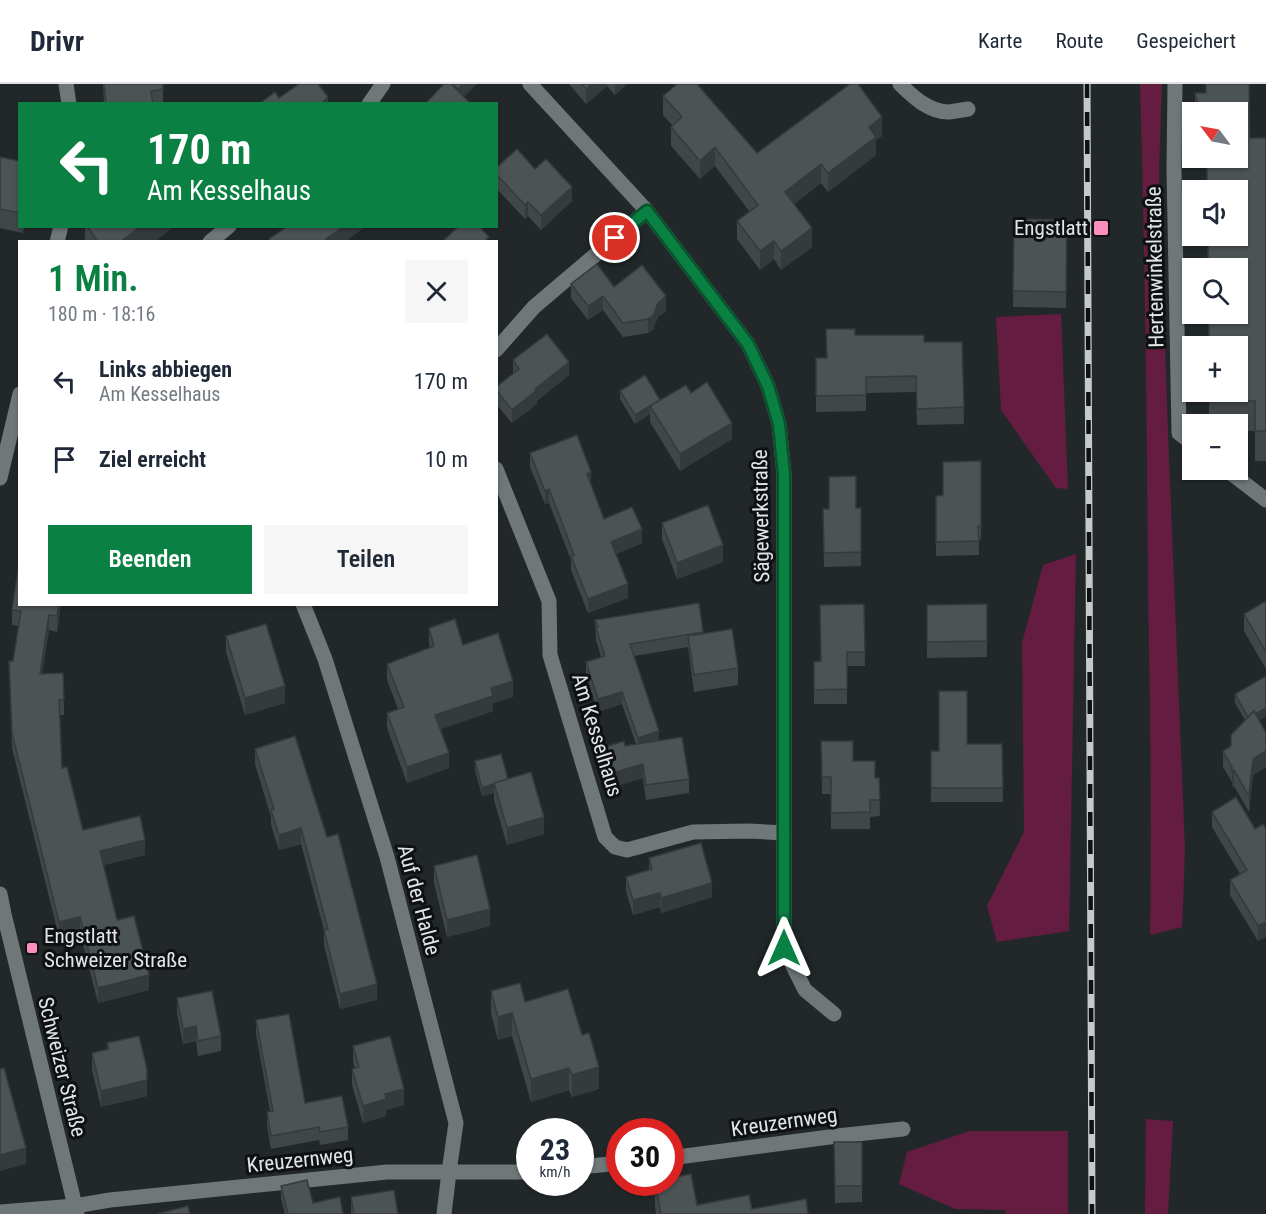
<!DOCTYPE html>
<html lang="de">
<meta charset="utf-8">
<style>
:root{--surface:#fff;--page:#f6f6f7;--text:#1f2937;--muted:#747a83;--line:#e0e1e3;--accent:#0b8043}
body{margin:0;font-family:"Roboto Condensed",sans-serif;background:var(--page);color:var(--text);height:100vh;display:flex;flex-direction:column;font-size:22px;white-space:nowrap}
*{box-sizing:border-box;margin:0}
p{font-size:20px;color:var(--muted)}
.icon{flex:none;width:33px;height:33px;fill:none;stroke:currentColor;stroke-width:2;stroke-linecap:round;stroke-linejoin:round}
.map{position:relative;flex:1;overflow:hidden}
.sheet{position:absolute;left:18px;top:156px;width:480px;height:366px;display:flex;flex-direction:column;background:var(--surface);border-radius:0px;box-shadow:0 2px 4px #0004}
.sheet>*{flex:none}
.hud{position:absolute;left:18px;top:18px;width:480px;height:126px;border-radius:0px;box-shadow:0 2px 4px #0004;background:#0b8043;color:#fff;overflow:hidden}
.needle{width:39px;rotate:302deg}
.tools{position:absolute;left:1182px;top:18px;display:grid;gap:12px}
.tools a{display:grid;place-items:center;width:66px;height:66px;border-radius:0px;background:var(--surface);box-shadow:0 2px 4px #0004;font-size:30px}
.speed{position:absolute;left:516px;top:1034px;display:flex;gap:12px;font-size:30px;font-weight:700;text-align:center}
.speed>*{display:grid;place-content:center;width:78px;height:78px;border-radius:50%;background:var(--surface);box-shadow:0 2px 4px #0004;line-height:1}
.speed small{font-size:15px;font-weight:400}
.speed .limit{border:9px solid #d22;background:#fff;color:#111}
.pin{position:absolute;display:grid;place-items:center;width:51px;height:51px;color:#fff;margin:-26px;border:3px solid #fff;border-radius:50%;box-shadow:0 2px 6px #0007}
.me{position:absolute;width:66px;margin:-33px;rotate:0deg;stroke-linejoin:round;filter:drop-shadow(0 0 4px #0008)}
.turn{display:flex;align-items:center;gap:21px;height:126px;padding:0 30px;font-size:27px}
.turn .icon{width:78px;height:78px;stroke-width:2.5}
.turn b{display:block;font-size:42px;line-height:51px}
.round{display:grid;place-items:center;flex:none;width:63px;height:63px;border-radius:0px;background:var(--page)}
.summary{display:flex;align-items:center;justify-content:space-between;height:102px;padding:0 30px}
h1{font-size:36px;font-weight:600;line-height:45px;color:var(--accent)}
.cta{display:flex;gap:12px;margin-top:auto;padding:12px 30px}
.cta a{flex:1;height:69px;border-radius:0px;background:var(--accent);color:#fff;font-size:24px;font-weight:600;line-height:69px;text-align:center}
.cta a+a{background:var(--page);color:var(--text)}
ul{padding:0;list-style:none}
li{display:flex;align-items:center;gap:18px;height:78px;padding:0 30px}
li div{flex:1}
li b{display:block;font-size:22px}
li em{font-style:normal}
header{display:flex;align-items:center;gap:36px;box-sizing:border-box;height:84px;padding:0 30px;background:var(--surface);border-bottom:2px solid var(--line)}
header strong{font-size:28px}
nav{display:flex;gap:33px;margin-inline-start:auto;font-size:21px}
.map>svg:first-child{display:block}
</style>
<header>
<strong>Drivr</strong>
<nav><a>Karte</a><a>Route</a><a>Gespeichert</a></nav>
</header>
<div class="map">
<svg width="1266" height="1130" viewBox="0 0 1266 1130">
<rect width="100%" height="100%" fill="#22282a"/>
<g fill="#641d40">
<path d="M1140,0H1162L1159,87L1168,349L1185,767L1182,843L1150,851C1152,735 1150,619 1148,503C1147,335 1145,167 1140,0Z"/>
<path d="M1061,230L1068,405L1056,404L1001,326L996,233Z"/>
<path d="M1076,470L1069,847L997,858L987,822L1024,748L1022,559L1043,481Z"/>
<path d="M1146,1035L1173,1037L1168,1130H1145Z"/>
<path d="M970,1047H1068V1130H1006L1005,1126L955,1125L899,1100L907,1068Z"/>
</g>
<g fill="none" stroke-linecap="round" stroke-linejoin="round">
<g stroke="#6f7779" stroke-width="15">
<path d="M530,0L647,127L748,260L768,302L779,340L784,390V864L805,906L834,930"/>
<path d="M900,0C913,13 929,28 949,28C955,27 962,26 968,25"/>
<path d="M1175,0L1174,85L1179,349L1192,359"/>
<path d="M369,20L383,0"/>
<path d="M210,158L229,142"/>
<path d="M496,266L534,223L647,127"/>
<path d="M496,385L549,517L550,571L605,753L615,763L627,766L693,748L749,747L784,749"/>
<path d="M1227,386L1266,416"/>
<path d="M303,520L325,575L387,773L456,1039L449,1088L444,1130"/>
<path d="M670,1074L837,1052L903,1045"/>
<path d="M580,1083L620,1079"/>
<path d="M0,1128L75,1122L110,1116L387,1088H530"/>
</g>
<g stroke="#6f7779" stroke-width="15">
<path d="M66,0L69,20"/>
<path d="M57,158L61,142"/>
<path d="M0,394L20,310"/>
<path d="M0,810L4,830L77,1130"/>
</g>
<defs>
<path id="rail" d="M1087,0L1092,1130"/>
</defs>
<use href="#rail" stroke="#c5c9ca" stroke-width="7"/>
<use href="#rail" stroke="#0e1011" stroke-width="4.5" stroke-dasharray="14" stroke-linecap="butt"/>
</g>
<g fill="#414749">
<path d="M103,0H163V20H104Z"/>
<path d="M569,0H627L615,11L607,2L586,20Z"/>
<path d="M1206,0H1249L1250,54H1266V377H1255V347H1238V340H1209V308H1238V262H1209L1208,230H1238V184H1208V152H1238V106H1207V74H1238V28H1195V9H1206Z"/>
<path d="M663,12L757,69L882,52L876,56V71L828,108L821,99L794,120L812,163L781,186L774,175L760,186L737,155V137L749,127L715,82L700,95L671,62V43L673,42L663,31Z"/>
<path d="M0,73L20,77V142H24L23,149L0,144Z"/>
<path d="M496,84L535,85L572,117L541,146L528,132L525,135L496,104Z"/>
<path d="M1014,135L1067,136L1066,224L1013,223Z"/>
<path d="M85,142H174L154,158H85Z"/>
<path d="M571,200L614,203L666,227L658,233L653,246L648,249L623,253L603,226L588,236L571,214Z"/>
<path d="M855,251L924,258H962L964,340L917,341L916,308L866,309V327L816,328V274H827Z"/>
<path d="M513,276L569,291L537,317V320L512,339L496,320V303L513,290Z"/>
<path d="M620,307L660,316L691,309L732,355L680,387L650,338V330L635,340L620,315Z"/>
<path d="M530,369L591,402L604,435L642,459L616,470L628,514L588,529L571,486V476L563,455L549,419L545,420L530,383Z"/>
<path d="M981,377V456H979V471L936,472V412L943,411Z"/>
<path d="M861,424V482L824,483L823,425Z"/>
<path d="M662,439L723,478L677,495L662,455Z"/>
<path d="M1266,517V585L1244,547V530Z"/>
<path d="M699,519L703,550L738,584V601L694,608L688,563L634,572L659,657L689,695V709L646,716L643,694L606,705L599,679V665L636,660L622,620L598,628L586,591V578L601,573L596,556L595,536Z"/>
<path d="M61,520L57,548L49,546L42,589L64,616V631H60L62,684L83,746L145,771L104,781L117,836L149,906L98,919L80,848L59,853L12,664L9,577H13L19,542L12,541V526Z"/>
<path d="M864,520L865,582H847V620H814V578L820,577Z"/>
<path d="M987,520V573L927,574V521Z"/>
<path d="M429,544L463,561L513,613L493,619V627L441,645L449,684L407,699L387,644V629L398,625L387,596V580L430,564L429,560Z"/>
<path d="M226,552L285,619L245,631L226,568Z"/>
<path d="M1235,610L1266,632L1259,636L1266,649V683L1253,691L1249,728L1234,702L1232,703V698L1223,683V667L1231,663L1245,636L1235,619Z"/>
<path d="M295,652L377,916L340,925L324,861V846L301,760L279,766L271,741V733L255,680V665Z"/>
<path d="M821,657L853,677L875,694H879L880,732L870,733V745H831V710H822Z"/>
<path d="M1002,660L1003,718H931V667H939Z"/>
<path d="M475,677L508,695L544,750L507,761L494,716V709L482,712L475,686Z"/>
<path d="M1212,728L1255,745L1263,740L1258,857L1230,811V796L1240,790L1212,743Z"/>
<path d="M649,774L712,813L661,829L660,823L633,831L626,807V793L649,786Z"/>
<path d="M434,782L490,842L447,853L434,799Z"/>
<path d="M491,907L525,918L582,951L599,1005L572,1013L569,1006L531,1018L512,952L498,956L491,930Z"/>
<path d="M177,914L221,952V967L198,972L196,957L183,960L177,929Z"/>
<path d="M256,936L305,1019L348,1043V1056L320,1061L319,1056L271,1065L267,1041V1028L270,1027L256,950Z"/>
<path d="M107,959L147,1012L101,1023L92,986V969L107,965Z"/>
<path d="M353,962L404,1021L386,1026V1032L363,1039L352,1001V985L355,984L353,979Z"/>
<path d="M834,1058H862V1118L835,1119Z"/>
<path d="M655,1098L697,1121L808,1130H656L655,1122Z"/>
<path d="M281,1102L313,1119L343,1130H285L281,1115Z"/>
<path d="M351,1113L398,1130H351Z"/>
</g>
<g fill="#353a3c">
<path d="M463,0H477L458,19V5Z"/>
<path d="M592,0H607V2L586,20V5Z"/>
<path d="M615,0H627L615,11Z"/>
<path d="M328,13V20H321Z"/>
<path d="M882,33V52L876,56V71L828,108V89L869,43Z"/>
<path d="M715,63V82L700,95V77Z"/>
<path d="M821,80V99L785,127V108Z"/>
<path d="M572,103V117L541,146V131Z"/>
<path d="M528,118V132L525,135V121Z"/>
<path d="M141,142H174L154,158H120Z"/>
<path d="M344,142H366L345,158H326V155Z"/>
<path d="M812,144V163L781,186V167Z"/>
<path d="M774,157V175L760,186V167Z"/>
<path d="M603,212V226L588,236V222Z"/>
<path d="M666,212V227L658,233L653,246L648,249V235L658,219Z"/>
<path d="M569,278V291L537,317V320L512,339V326L535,305Z"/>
<path d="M650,322V330L635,340V331Z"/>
<path d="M732,339V355L680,387V370Z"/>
<path d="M591,388V402L587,390Z"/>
<path d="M549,405V419L545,420V407Z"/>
<path d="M642,445V459L611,472V458Z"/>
<path d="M723,461V478L677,495V479Z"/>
<path d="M628,500V514L588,529V515Z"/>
<path d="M59,520H61L57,548V532Z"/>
<path d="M49,531V546L40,605V590Z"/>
<path d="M513,597V613L493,619V627L435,647V631L491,604Z"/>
<path d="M285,602V619L245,631V614Z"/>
<path d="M622,608V620L598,628V615Z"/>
<path d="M1266,624V632L1249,642V634Z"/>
<path d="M659,647V659L638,666V654Z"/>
<path d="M1266,667V683L1253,691L1249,728V712L1253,675Z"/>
<path d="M449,669V684L407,699V683Z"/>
<path d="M643,680V694L606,705V691Z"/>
<path d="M1234,686V702L1232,703V687Z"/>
<path d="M494,700V709L482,712V704Z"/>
<path d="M544,733V750L507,761V744Z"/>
<path d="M301,744V760L279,766V751Z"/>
<path d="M145,756V771L100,782V767Z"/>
<path d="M712,799V813L661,829V814Z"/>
<path d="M660,809V823L633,831V816Z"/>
<path d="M490,825V842L447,853V836Z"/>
<path d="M80,833V848L59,853V838Z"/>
<path d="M1266,838V853L1258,857V842Z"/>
<path d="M149,891V906L98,919V904Z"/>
<path d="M377,900V916L340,925V910Z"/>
<path d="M512,929V952L498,956V933Z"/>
<path d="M196,942V957L183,960V945Z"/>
<path d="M599,983V1005L572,1013V991Z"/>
<path d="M569,984V1006L531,1018V995Z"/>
<path d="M147,996V1012L101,1023V1007Z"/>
<path d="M404,1005V1021L386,1026V1032L363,1039V1022L385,1010Z"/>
<path d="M26,1064V1080L0,1087V1071Z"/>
</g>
<g fill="#4c5355" stroke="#353a3c" stroke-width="1.5">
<path d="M104,0H163V5L151,7L153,20H106Z"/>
<path d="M299,0H318L328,13L321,20H259L275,8L279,14Z"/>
<path d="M444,0H451L471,20H425Z"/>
<path d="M453,0H463L458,5Z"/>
<path d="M582,0H592L586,5Z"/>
<path d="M677,0H697L757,69L850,0H858L882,33L869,43L876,53L828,89L821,80L785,108L812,144L781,167L774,157L760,167L737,137L758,121L715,63L700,77L671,43L682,33L663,12Z"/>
<path d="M1206,0H1249L1250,54H1266V347H1255V317H1209V308H1238V262H1209V230H1238V184H1208V152H1238V106H1207V74H1238V28H1200L1195,9H1206Z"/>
<path d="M517,65L535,85L546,75L572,103L541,131L528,118L525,121L496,90V84Z"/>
<path d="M0,73L20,77V129L0,125Z"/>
<path d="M1014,135L1067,136L1066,208L1013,207Z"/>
<path d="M87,142H141L120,158H98Z"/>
<path d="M288,142H344L326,155L328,158H271L269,155Z"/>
<path d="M459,142H479L489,153L484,158H442Z"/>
<path d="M597,180L614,203L642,181L666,212L658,219L653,232L648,235L623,239L603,212L588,222L571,200Z"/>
<path d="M826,245H855V251H924V258H962L964,323L917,325L916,292L866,293V311L816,312V274H827Z"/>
<path d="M547,250L569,278L535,305L537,306L512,326L496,306V303L519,285L513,276Z"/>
<path d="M645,291L660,316L635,331L620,307Z"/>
<path d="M707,298L732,339L680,370L650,322L686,301L691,309Z"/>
<path d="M577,351L591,388L587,390L604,435L632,423L642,445L611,458L628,500L588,515L571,472L574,471L563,441L549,405L545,407L530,369Z"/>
<path d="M981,377V443L978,442L979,457L936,458V412L943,411V378Z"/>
<path d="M856,392V424H861V468L824,469L823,425H829V393Z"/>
<path d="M708,421L723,461L677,479L662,439Z"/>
<path d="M19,479L20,520H59L57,532L49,531L40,590L63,589L64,616H59L62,684L67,683L83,746L140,732L145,756L100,767L117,836L134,832L149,891L98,904L80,833L59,838L12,649L9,577H13L21,527L12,526Z"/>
<path d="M1266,517V568L1244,530Z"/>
<path d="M699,519L703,548L630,560L659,647L638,654L622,608L598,615L586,578L605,572L596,544L598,543L595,536Z"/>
<path d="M864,520L865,568H847V605L814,606V578L821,577L820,521Z"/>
<path d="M987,520V557L927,558V521Z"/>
<path d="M455,535L463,561L498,549L513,597L491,604L493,612L435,631L449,669L407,683L387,629L404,623L387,580L434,562L429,544Z"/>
<path d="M266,540L285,602L245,614L226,552Z"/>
<path d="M732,545L738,584L694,591L688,552Z"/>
<path d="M1266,592V624L1255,630L1254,627L1248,633L1235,610Z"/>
<path d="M939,607H967V660H1002L1003,704H931V667H939Z"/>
<path d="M1254,627L1266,649V667L1253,675L1249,712L1234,686L1232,687V683L1223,667L1231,662V651Z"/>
<path d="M295,652L327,753L338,750L377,900L340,910L324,846L328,845L301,744L279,751L271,726L274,725L255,665Z"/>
<path d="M682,653L689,695L646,701L643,680L606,691L599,665L624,657L625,662Z"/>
<path d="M821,657H853V677H875V694H879L880,716H870V728L831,729V693H822Z"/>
<path d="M501,670L508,695L482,704L475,677Z"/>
<path d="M531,688L544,733L507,744L494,699Z"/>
<path d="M1236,713L1255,745L1263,740L1266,745V838L1258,842L1230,796L1247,786L1212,728Z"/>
<path d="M701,759L712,799L661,814L660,809L633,816L626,793L652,785L649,774Z"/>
<path d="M477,771L490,825L447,836L434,782Z"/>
<path d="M520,899L525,918L568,905L582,951L589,949L599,983L572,991L569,984L531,995L512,929L498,933L491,907Z"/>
<path d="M212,907L221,952L198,957L196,942L183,945L177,914Z"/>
<path d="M289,930L305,1019L342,1012L348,1043L320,1048L319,1043L271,1052L267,1028L273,1027L256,936Z"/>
<path d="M139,952L147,985V996L101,1007L92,969L109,965L107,959Z"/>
<path d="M390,952L404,1005L385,1010L386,1015L363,1022L352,985L359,983L353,962Z"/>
<path d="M4,984L26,1064L0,1071V985Z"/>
<path d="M834,1058H862V1102H835Z"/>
<path d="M691,1090L697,1121L749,1111L752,1125L806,1115L808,1130H661L655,1098H670V1094Z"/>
<path d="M307,1096L313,1119L340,1113L343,1130H288L281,1102Z"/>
<path d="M394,1106L398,1130H354L351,1113Z"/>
<path d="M188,1122L190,1130H157Z"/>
</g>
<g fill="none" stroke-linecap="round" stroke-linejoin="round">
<defs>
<path id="route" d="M615,154L647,127L748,260L768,302L779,340L784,390V864"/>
</defs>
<use href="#route" stroke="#07532c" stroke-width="15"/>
<use href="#route" stroke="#0b8043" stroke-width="10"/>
</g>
<g fill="#fd8ebe" stroke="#0e1011" stroke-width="2">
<rect x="1093" y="136" width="16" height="16" rx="3"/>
<rect x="26" y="858" width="12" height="12" rx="3"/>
</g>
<g text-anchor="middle" stroke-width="6" stroke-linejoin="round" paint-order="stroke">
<g font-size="21" fill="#e1e5e6" stroke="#0e1011" text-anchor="end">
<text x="1088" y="151">Engstlatt</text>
<text x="44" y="859" text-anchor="start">Engstlatt<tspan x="44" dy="24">Schweizer Straße</tspan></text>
</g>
<g font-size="21" fill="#e1e5e6" stroke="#0e1011">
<text transform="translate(1155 183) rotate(-91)" y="7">Hertenwinkelstraße</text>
<text transform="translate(761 432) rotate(-91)" y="7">Sägewerkstraße</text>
<text transform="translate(597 651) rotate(73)" y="7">Am Kesselhaus</text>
<text transform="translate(419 816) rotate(75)" y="7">Auf der Halde</text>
<text transform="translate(62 983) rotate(76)" y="7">Schweizer Straße</text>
<text transform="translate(784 1038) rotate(-8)" y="7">Kreuzernweg</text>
<text transform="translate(300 1076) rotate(-6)" y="7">Kreuzernweg</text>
</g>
</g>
</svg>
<div class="tools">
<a><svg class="needle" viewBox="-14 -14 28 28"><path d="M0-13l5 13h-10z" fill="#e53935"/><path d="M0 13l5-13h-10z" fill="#747a83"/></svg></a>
<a><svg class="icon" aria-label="sound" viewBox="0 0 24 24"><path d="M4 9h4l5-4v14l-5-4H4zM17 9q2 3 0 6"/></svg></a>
<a><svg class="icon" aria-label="search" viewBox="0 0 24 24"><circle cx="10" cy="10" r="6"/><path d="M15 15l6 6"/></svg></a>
<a>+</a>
<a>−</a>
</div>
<div class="speed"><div>23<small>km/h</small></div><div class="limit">30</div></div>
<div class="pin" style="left:615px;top:154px;background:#d93025"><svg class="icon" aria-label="arrive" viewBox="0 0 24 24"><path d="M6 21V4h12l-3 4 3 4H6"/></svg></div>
<svg class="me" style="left:784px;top:864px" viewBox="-20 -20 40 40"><path d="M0-17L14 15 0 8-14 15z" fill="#0b8043" stroke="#fff" stroke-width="4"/></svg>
<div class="hud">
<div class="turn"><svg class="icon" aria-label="left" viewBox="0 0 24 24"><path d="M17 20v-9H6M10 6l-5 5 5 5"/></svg><div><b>170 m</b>Am Kesselhaus</div></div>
</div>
<section class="sheet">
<div class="summary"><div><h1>1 Min.</h1><p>180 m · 18:16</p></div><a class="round"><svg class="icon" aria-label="close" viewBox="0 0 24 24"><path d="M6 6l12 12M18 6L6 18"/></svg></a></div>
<ul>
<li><svg class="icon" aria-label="left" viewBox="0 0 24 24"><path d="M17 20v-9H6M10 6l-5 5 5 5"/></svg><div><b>Links abbiegen</b><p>Am Kesselhaus</p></div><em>170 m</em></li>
<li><svg class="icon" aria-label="arrive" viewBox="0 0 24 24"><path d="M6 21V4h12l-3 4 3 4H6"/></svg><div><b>Ziel erreicht</b></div><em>10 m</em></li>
</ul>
<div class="cta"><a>Beenden</a><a>Teilen</a></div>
</section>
</div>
